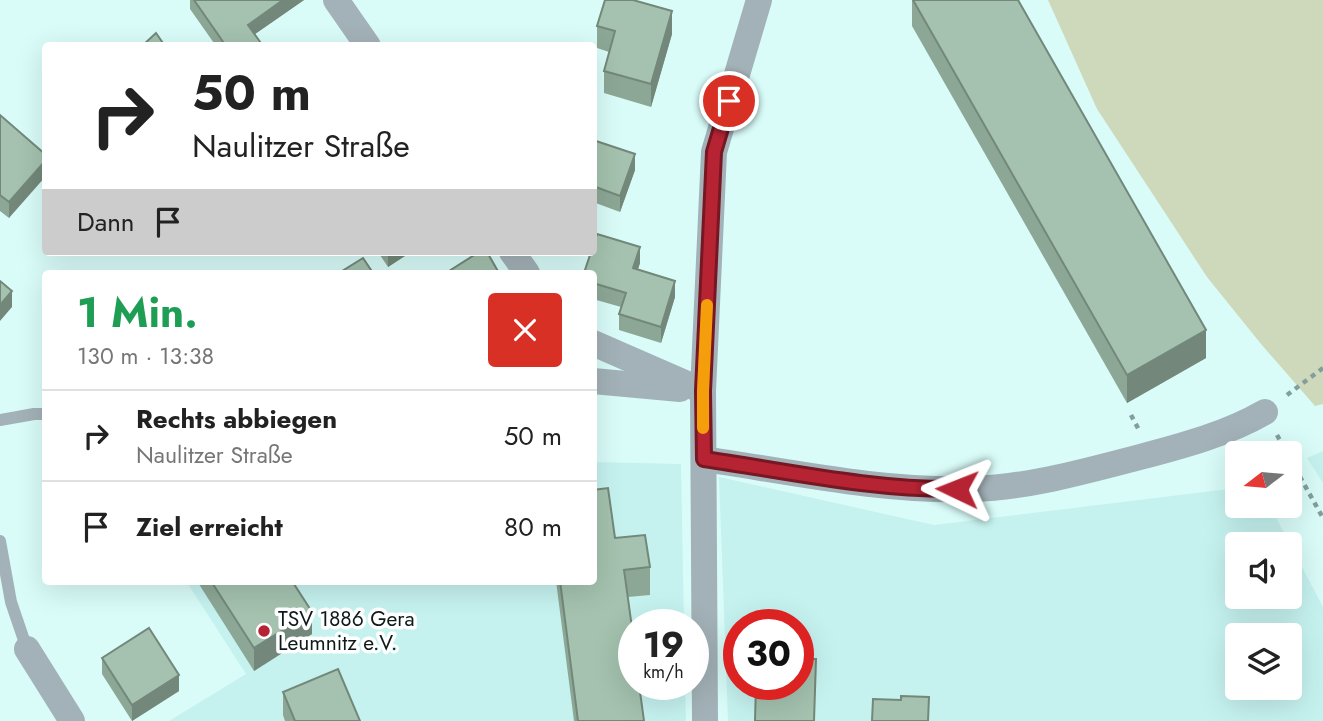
<!DOCTYPE html>
<html lang="de">
<meta charset="utf-8">
<style>
:root{--surface:#fff;--page:#f6f6f6;--text:#222;--muted:#767676;--line:#e0e0e0}
body{margin:0;font-family:Jost,sans-serif;background:var(--page);color:var(--text);height:100vh;display:flex;flex-direction:column;font-size:26px;white-space:nowrap}
*{box-sizing:border-box;margin:0}
p{font-size:23px;color:var(--muted)}
.icon{flex:none;width:38px;height:38px;fill:none;stroke:currentColor;stroke-width:2;stroke-linecap:round;stroke-linejoin:round}
.map{position:relative;flex:1;overflow:hidden}
.side{position:absolute;left:42px;top:270px;width:555px;height:315px;display:flex;flex-direction:column;background:var(--surface);border-radius:7px;box-shadow:0 7px 28px #0002}
.side>*{flex:none}
.top-card{position:absolute;left:42px;top:42px;width:555px;height:214px;border-radius:7px;box-shadow:0 7px 28px #0002;background:#fff;color:var(--text);overflow:hidden}
.needle{width:46px;rotate:254deg}
.fabs{position:absolute;left:1225px;top:441px;display:grid;gap:14px}
.fabs a{display:grid;place-items:center;width:77px;height:77px;border-radius:7px;background:var(--surface);box-shadow:0 7px 28px #0002;font-size:35px}
.speed{position:absolute;left:618px;top:609px;display:flex;gap:14px;font-size:35px;font-weight:700;text-align:center}
.speed>*{display:grid;place-content:center;width:91px;height:91px;border-radius:50%;background:var(--surface);box-shadow:0 7px 28px #0002;line-height:1}
.speed small{font-size:18px;font-weight:400}
.speed .limit{border:10px solid #d22;background:#fff;color:#111}
.pin{position:absolute;display:grid;place-items:center;width:60px;height:60px;color:#fff;margin:-30px;border:4px solid #fff;border-radius:50%;box-shadow:0 2px 7px #0007}
.me{position:absolute;width:77px;margin:-38px;rotate:272deg;stroke-linejoin:round;filter:drop-shadow(0 0 5px #0008)}
.turn{display:flex;align-items:center;gap:24px;height:147px;padding:0 35px;font-size:32px}
.turn .icon{width:91px;height:91px;stroke-width:2.5}
.turn b{display:block;font-size:49px;line-height:60px}
.then{display:flex;align-items:center;height:66px;padding:0 35px;background:#0003;gap:14px;font-size:26px}
.round{display:grid;place-items:center;flex:none;width:74px;height:74px;border-radius:7px;background:var(--page)}
.overview{display:flex;align-items:center;justify-content:space-between;height:119px;padding:0 35px}
h1{font-size:42px;font-weight:700;line-height:52px;color:#1e9e55}
ul{padding:0;list-style:none}
li{display:flex;align-items:center;gap:21px;height:91px;padding:0 35px;border-top:2px solid var(--line)}
li div{flex:1}
li b{display:block;font-size:26px}
li em{font-style:normal}
.map>svg:first-child{display:block}
</style>
<div class="map">
<svg width="1323" height="721" viewBox="0 0 1323 721">
<rect width="100%" height="100%" fill="#d9fcf9"/>
<g fill="#c5f2ef" fill-rule="evenodd">
<path d="M1323,451V483L1307,458Z"/>
<path d="M593,462L681,464L684,625H634V684H685L686,721H169L246,674L186,581H593Z"/>
<path d="M719,477L934,525L1237,488V506H1270L1323,607V721H728ZM1237,544H1290V597H1237ZM738,625H798V684H738ZM1237,635H1290V688H1237Z"/>
</g>
<path fill="#ced9bb" d="M1048,0H1323V404L1315,406L1261,344L1207,277L1097,109Z"/>
<g fill="none" stroke-linecap="round" stroke-linejoin="round">
<g stroke="#849e9c" stroke-width="4.5" stroke-dasharray="5 5" stroke-linecap="butt">
<path d="M1287,395L1323,368"/>
<path d="M1131,415L1139,430"/>
<path d="M1277,435L1287,453"/>
<path d="M1290,459L1323,518"/>
</g>
<g stroke="#a3b2b8" stroke-width="12">
<path d="M0,420L34,414H46"/>
<path d="M0,541L11,602L27,649"/>
</g>
<g stroke="#a3b2b8" stroke-width="26">
<path d="M336,0L368,46"/>
<path d="M512,252L527,273"/>
<path d="M593,343L703,391"/>
<path d="M593,381L680,389"/>
<path d="M704,459C792,472 883,492 973,489C1030,487 1086,471 1140,457C1182,446 1227,434 1265,412"/>
<path d="M27,649L72,721"/>
<path d="M705,721L703,391L714,152L759,0"/>
</g>
</g>
<g fill="#8da796">
<path d="M190,0H304L255,34L263,46H216L190,9Z"/>
<path d="M912,0H1018L1206,358L1127,403L912,26Z"/>
<path d="M597,26L672,34L651,107L604,93V71L609,52L597,48Z"/>
<path d="M0,115L46,155L9,218L0,211Z"/>
<path d="M593,140L635,170L620,212L593,202Z"/>
<path d="M378,252H411L388,267Z"/>
<path d="M640,263L638,269L675,297L661,343L619,330V314L621,307L593,299V273Z"/>
<path d="M615,538L650,567V595L628,597L644,721H574L556,581H593Z"/>
<path d="M197,581H292L312,634L254,671Z"/>
<path d="M102,658L179,691L132,721L102,674Z"/>
<path d="M283,692L360,721H285L283,715Z"/>
</g>
<g fill="#73887a">
<path d="M283,0H304L248,39V25Z"/>
<path d="M672,11V34L651,107V84Z"/>
<path d="M635,154V170L620,212V196Z"/>
<path d="M46,160V176L9,218V202Z"/>
<path d="M640,247V263L633,284V268Z"/>
<path d="M388,252H411L388,267Z"/>
<path d="M675,281V297L661,343V327Z"/>
<path d="M12,291V307L0,321V305Z"/>
<path d="M1206,330V358L1127,403V375Z"/>
<path d="M312,612V634L254,671V648Z"/>
<path d="M179,675V691L132,721V705Z"/>
</g>
<g fill="#a4c2af" stroke="#73887a" stroke-width="2">
<path d="M194,0H283L248,25L263,46H226Z"/>
<path d="M605,0H633L672,11L651,84L604,71L615,31L597,26Z"/>
<path d="M913,0H1018L1206,330L1127,375Z"/>
<path d="M156,33L165,46H142Z"/>
<path d="M0,115L46,155V160L9,202L0,195Z"/>
<path d="M593,140L635,154L620,196L593,186Z"/>
<path d="M597,234L640,247L633,268L675,281L661,327L619,314L626,293L593,283V273H584L591,252H593V245Z"/>
<path d="M479,252H487L499,273H446Z"/>
<path d="M363,258L373,273H339Z"/>
<path d="M0,281L12,291L0,305Z"/>
<path d="M608,488L615,538L645,535L650,567L624,570L634,642V684H639L644,721H578L560,581H593V490Z"/>
<path d="M211,581H292L312,612L254,648Z"/>
<path d="M149,628L179,675L132,705L102,658Z"/>
<path d="M798,659H816L814,721H755L756,684H798Z"/>
<path d="M338,669L360,721H295L283,692Z"/>
<path d="M901,696L929,697L928,721H872L873,699L901,700Z"/>
</g>
<g fill="none" stroke-linecap="round" stroke-linejoin="round">
<defs>
<path id="route" d="M729,101L714,152L703,391L704,459C787,471 872,490 957,489"/>
</defs>
<use href="#route" stroke="#761722" stroke-width="18"/>
<use href="#route" stroke="#b62434" stroke-width="12"/>
<path stroke="#f59e0b" stroke-width="12" d="M703,428V391L707,305"/>
</g>
<circle fill="#b62434" stroke="#fff" stroke-width="2.5" cx="264" cy="631" r="7"/>
<g text-anchor="middle" stroke-width="7" stroke-linejoin="round" paint-order="stroke">
<g font-size="21" fill="#0e1a1a" stroke="#fff" text-anchor="start">
<text x="278" y="626">TSV 1886 Gera<tspan x="278" dy="24">Leumnitz e.V.</tspan></text>
</g>
</g>
</svg>
<div class="fabs">
<a><svg class="needle" viewBox="-14 -14 28 28"><path d="M0-13l5 13h-10z" fill="#e53935"/><path d="M0 13l5-13h-10z" fill="#767676"/></svg></a>
<a><svg class="icon" aria-label="sound" viewBox="0 0 24 24"><path d="M4 9h4l5-4v14l-5-4H4zM17 9q2 3 0 6"/></svg></a>
<a><svg class="icon" aria-label="layers" viewBox="0 0 24 24"><path d="M12 4l9 5-9 5-9-5zM3 14l9 5 9-5"/></svg></a>
</div>
<div class="speed"><div>19<small>km/h</small></div><div class="limit">30</div></div>
<div class="pin" style="left:729px;top:101px;background:#d93025"><svg class="icon" aria-label="arrive" viewBox="0 0 24 24"><path d="M6 21V4h12l-3 4 3 4H6"/></svg></div>
<svg class="me" style="left:957px;top:489px" viewBox="-20 -20 40 40"><path d="M0-17L14 15 0 8-14 15z" fill="#b62434" stroke="#fff" stroke-width="4"/></svg>
<div class="top-card">
<div class="turn"><svg class="icon" aria-label="right" viewBox="0 0 24 24"><path d="M7 20v-9h11M14 6l5 5-5 5"/></svg><div><b>50 m</b>Naulitzer Straße</div></div>
<div class="then">Dann<svg class="icon" aria-label="arrive" viewBox="0 0 24 24"><path d="M6 21V4h12l-3 4 3 4H6"/></svg></div>
</div>
<section class="side">
<div class="overview"><div><h1>1 Min.</h1><p>130 m · 13:38</p></div><a class="round" style="background:#d93025;color:#fff"><svg class="icon" aria-label="close" viewBox="0 0 24 24"><path d="M6 6l12 12M18 6L6 18"/></svg></a></div>
<ul>
<li><svg class="icon" aria-label="right" viewBox="0 0 24 24"><path d="M7 20v-9h11M14 6l5 5-5 5"/></svg><div><b>Rechts abbiegen</b><p>Naulitzer Straße</p></div><em>50 m</em></li>
<li><svg class="icon" aria-label="arrive" viewBox="0 0 24 24"><path d="M6 21V4h12l-3 4 3 4H6"/></svg><div><b>Ziel erreicht</b></div><em>80 m</em></li>
</ul>
</section>
</div>
